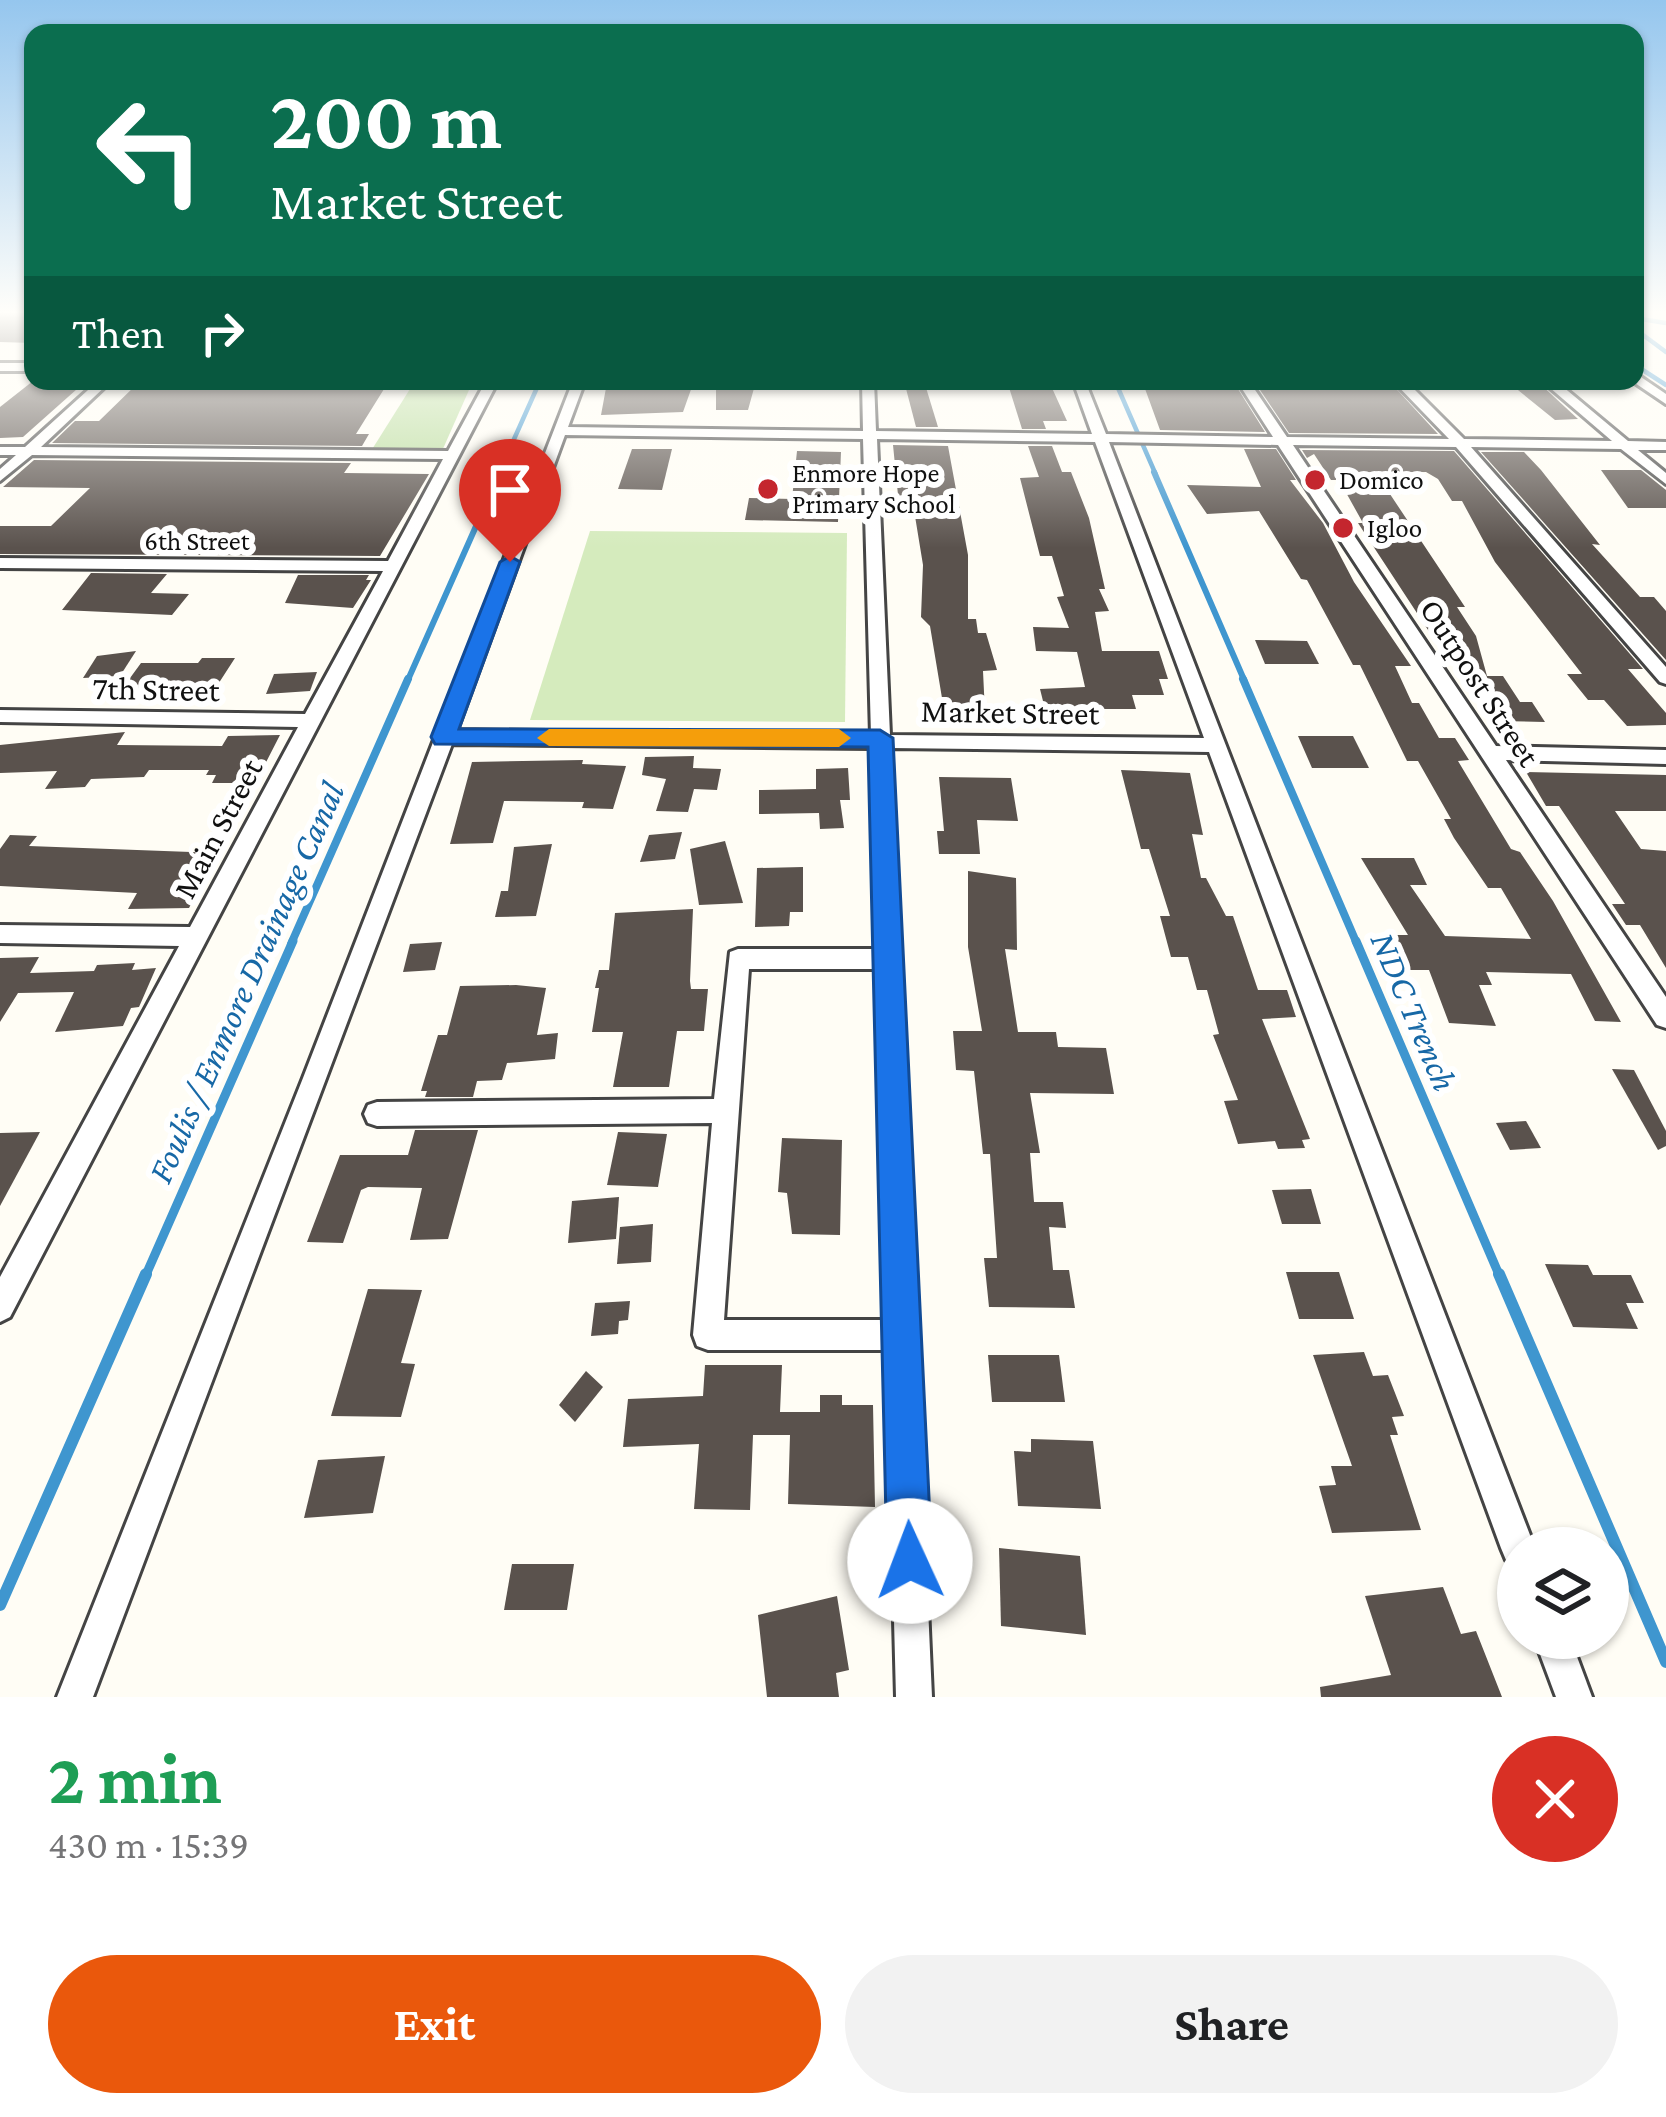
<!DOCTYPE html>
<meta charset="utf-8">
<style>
:root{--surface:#fff;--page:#f2f2f2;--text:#202124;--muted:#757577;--accent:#ea580c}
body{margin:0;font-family:"Crimson Pro",serif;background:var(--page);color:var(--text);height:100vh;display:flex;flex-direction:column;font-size:45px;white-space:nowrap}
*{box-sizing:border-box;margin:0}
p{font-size:39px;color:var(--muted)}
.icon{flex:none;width:66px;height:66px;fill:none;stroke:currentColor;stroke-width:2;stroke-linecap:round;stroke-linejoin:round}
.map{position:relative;height:1697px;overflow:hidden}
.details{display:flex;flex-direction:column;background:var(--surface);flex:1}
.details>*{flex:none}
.hud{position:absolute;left:24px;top:24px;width:1620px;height:366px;border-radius:24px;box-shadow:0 3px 9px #0004;background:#0b6e4f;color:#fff;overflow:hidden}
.controls{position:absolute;left:1497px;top:1527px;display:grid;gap:24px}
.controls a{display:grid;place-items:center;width:132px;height:132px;border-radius:50%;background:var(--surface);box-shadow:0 3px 9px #0004;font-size:60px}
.pin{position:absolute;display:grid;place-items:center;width:102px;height:102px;color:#fff;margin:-123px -51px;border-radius:50% 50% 50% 0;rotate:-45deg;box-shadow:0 0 12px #0007}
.pin .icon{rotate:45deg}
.me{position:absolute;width:132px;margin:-66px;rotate:358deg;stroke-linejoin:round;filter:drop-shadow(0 0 9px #0008)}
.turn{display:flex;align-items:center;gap:42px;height:252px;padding:0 48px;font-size:54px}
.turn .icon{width:156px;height:156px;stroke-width:2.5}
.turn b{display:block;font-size:84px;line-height:102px}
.then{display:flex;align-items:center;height:114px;padding:0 48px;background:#0003;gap:24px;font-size:45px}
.round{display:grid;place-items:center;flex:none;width:126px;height:126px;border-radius:63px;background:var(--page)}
.head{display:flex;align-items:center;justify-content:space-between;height:204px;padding:0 48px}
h1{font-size:72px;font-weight:700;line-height:90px;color:#1e9e55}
.button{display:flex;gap:24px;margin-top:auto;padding:24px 48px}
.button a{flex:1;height:138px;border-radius:72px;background:var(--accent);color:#fff;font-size:48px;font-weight:700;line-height:138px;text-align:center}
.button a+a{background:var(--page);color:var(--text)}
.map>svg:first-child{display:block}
</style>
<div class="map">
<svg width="1666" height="1697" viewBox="0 0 1666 1697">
<rect width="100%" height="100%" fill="#fffdf5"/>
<path fill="#d5ebbd" d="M590,531L847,533L845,722L530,720Z"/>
<path fill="#b9dc9c" d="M415,381H473L442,451H371Z"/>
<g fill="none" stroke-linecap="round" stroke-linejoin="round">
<g stroke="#3f96cf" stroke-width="4.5">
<path d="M1635,318L1666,323"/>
<path d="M1635,329L1666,352"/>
<path d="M1635,365L1666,385"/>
<path d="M1115,381L1156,475"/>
<path d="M498,475L540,381"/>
</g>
<g stroke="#3f96cf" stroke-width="6">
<path d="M1154,472L1245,682"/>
<path d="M407,682L500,472"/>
</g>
<g stroke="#3f96cf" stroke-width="8">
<path d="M1243,679L1357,944"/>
<path d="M291,944L408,679"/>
</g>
<g stroke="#3f96cf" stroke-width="9">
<path d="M1356,941L1500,1277"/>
<path d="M145,1277L293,941"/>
</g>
<g stroke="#3f96cf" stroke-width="12">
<path d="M1499,1274L1666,1662"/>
<path d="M0,1605L146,1274"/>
</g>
</g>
<g fill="#5a524d">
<path d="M0,311H33V343L0,342Z"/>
<path d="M33,381H86L23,437L0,438V407Z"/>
<path d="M207,381H389L356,434H369L362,446L52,443L75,421H99L138,383Z"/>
<path d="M643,381H694L683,412L601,415L606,388L645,387Z"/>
<path d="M731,381H756L748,410H716V388L724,390Z"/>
<path d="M904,381H924L938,427H916Z"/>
<path d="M1007,381L1052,388L1067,421H1043L1046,429H1022Z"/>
<path d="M1197,381H1233L1265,432L1160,430L1144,386H1199Z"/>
<path d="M1254,381H1389L1438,434L1289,433Z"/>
<path d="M1508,382H1538L1578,419L1555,420Z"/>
<path d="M893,445L948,446L968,555V619H976L978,633H986L997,670L983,671L985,713L944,710L930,626L921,617L923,565L914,510L899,505Z"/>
<path d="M1028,446H1052L1062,472H1071L1089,518L1105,589H1099L1109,611L1095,612L1102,651H1159L1168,679H1159L1164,695H1132L1136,709H1045L1040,689L1085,687L1077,652L1036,651L1033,627L1069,628L1057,597L1064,596L1052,556H1040L1020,478L1039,477Z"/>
<path d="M632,449H672L662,490L618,489Z"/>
<path d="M1244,449H1276L1296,480H1290L1323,523L1354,582L1411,666H1395L1412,703H1419L1439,738H1455L1469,760L1458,761L1511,849L1520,852L1553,901L1621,1022L1595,1021L1571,974L1486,972L1492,985H1479L1496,1026L1449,1023L1429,970H1406L1391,935H1408L1361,858H1414L1427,885H1410L1445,936L1531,939L1501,888H1488L1454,838L1444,819H1451L1418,761H1407L1360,665H1353L1307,580L1301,579L1259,511L1207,514L1187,485L1261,487Z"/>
<path d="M1302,450L1454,451L1643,669H1628L1666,713V725L1627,726L1604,700H1588L1567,674H1582L1495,562L1462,501H1452L1438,479L1426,472L1376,473L1465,607H1457L1476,636L1487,676H1503L1520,702H1532L1545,722L1496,721L1454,636H1432L1358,523H1363L1339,480H1331L1314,454L1307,458Z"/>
<path d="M797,451L841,452L838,522L745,520L749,498L792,499Z"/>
<path d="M1481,452H1524L1541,470L1600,545L1592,544L1640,597H1654L1666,611V660Z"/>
<path d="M34,460L351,463L344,473L429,474L380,556L0,554V526H51L90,488L3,487Z"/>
<path d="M1601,470H1641L1666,490V508H1628Z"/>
<path d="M91,573L167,574L151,593L189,594L172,615L62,610Z"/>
<path d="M298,575H369L366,580H371L353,608L285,603Z"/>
<path d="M1255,640L1307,641L1319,664H1265Z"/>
<path d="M136,651L120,676L83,678L97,656Z"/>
<path d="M202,658H235L213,692L122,689L141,663H198Z"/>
<path d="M317,672L310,691L266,694L274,674Z"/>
<path d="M125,732L117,745L222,746L228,736L280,735L260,774L238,775L234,783H212L216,775H206L209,770H149L144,777L91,779L85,787L45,789L57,771L0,773V745Z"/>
<path d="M1298,736H1353L1369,768H1312Z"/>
<path d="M694,756L693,768L721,769L717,790L694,789L688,812L656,811L666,779L642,775L645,757Z"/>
<path d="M583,760L582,764L626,766L613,809L582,808L584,802L504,801L493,843L450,844L472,762Z"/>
<path d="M848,768L850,800H840L844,828L820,829L819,813L759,814V790L816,789V769Z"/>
<path d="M1121,770L1190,773L1203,835L1192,834L1201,878H1206L1226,916H1233L1258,990H1287L1296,1017L1262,1019L1310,1139L1302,1140L1305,1148L1278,1149L1275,1141L1238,1144L1224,1101L1238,1100L1213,1035L1219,1034L1207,990H1197L1188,957H1171L1160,916H1170L1149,849H1141Z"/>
<path d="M1526,772L1666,775V811H1615L1641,849L1666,851V968L1640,925H1626L1612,904H1625L1559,806H1546Z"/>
<path d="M939,777L1011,778L1018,821L977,820L980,854H939L937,831H944Z"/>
<path d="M682,832L675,859L640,862L649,835Z"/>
<path d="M10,835L37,836L29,846L218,853L189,908L128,909L137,893L0,886V849Z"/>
<path d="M725,841L743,903L699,905L690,849Z"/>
<path d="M552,844L536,916L495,917L501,891H508L514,847Z"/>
<path d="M803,867V912H790L789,926L755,927L757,868Z"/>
<path d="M968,871L1016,878L1017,950L1005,949L1018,1032H1056L1058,1047L1106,1048L1114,1094L1030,1093L1040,1153H1030L1034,1202H1063L1066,1228L1049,1227L1053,1270H1069L1075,1308L989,1307L984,1258H997L990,1154H983L974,1071L956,1070L953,1031H982L968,947Z"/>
<path d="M693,909L690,981L691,989H708L704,1031H677L669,1087H613L623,1032H592L599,988H595L599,970H609L615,913Z"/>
<path d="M442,942L435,970L403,972L410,944Z"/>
<path d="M39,957L30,973L94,971L97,965L135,963L132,970L156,968L139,1007L131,1008L123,1026L55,1032L74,992L18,993L0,1022V958Z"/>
<path d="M516,985L546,988L537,1035L558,1033L555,1059L507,1063L502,1080L477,1081L473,1097H425L427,1091H421L438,1035H447L460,986Z"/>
<path d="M1612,1069L1634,1070L1666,1131V1146L1658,1150Z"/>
<path d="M1526,1121L1541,1148L1510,1150L1496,1123Z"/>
<path d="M415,1130H478L448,1239L410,1240L422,1188L368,1187L361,1190L343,1243L307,1242L340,1155H408Z"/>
<path d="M40,1132L0,1206V1133Z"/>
<path d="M618,1132L667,1134L658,1187L607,1185Z"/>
<path d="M782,1138L842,1140L840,1235L792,1234L787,1193L778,1192Z"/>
<path d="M1311,1189L1321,1224H1282L1272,1190Z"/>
<path d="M619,1197L616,1239L568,1243L572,1201Z"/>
<path d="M653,1224L651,1262L617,1264L620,1227Z"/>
<path d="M1545,1264L1588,1265L1593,1275H1631L1644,1303H1626L1638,1329L1573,1327Z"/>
<path d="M1286,1272H1339L1354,1319H1299Z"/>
<path d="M368,1289L422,1290L401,1363L415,1364L401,1417L331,1416Z"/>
<path d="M630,1301L628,1320L619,1321L618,1334L591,1336L595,1303Z"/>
<path d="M1364,1352L1373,1376L1388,1375L1404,1416L1392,1417L1398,1435H1390L1421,1530L1332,1533L1319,1486L1336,1485L1331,1466H1352L1313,1355Z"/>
<path d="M988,1355H1059L1065,1402H992Z"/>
<path d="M705,1365H782L780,1412H820V1395H842V1405H873L875,1507L788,1504L790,1435H753L750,1510L694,1509L699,1444L623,1447L628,1399L703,1396Z"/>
<path d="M586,1371L603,1387L575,1422L559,1405Z"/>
<path d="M1031,1439L1093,1441L1101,1509L1018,1506L1014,1451L1031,1452Z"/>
<path d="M385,1456L373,1513L304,1518L318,1460Z"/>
<path d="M999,1548L1080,1556L1086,1635L1001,1626Z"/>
<path d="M512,1564H574L567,1610H504Z"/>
<path d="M1443,1587L1461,1634L1476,1631L1502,1697H1321L1320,1687L1391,1675L1365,1596Z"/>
<path d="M837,1596L849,1670L836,1673L839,1697H767L758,1615Z"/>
</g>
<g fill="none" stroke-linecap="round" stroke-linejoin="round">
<defs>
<g id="minor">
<rect x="0" y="363" width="33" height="8"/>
<path d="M1635,373L1666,394V404L1632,381Z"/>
<path d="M98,381H111L41,447L448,451L486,381H498L10,1317L0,1322V1277L179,946L0,943V925L190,927L298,727L0,722V710L305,714L383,571L0,568V558L388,561L443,459L32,455L0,481V469L16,455H0V447H25Z"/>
<path d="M573,381H585L568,427L863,431L862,381H874L876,431L1092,434L1073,381H1085L1106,434L1273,437L1237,381H1249L1287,437L1449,439L1393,381H1406L1464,439L1612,441L1542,381H1556L1628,441L1666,442V450H1638L1666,473V484L1621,449L1471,447L1666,667V684L1660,682L1456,447L1293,445L1496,746L1666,750V764L1506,760L1666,997V1028L1657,1025L1278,445L1109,442L1535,1548H1518V1565L1506,1560L1501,1548L1209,752L890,748L932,1697H896L887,1350H708L697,1346L693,1335L712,1123L377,1126L368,1123L364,1114L368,1105L377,1102L714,1099L730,952L738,949H876L871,748L452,744L93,1697H57L303,1078ZM565,435L863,439L871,735L457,730ZM877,439L1095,442L1204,738L890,735ZM749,969H877L886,1320H724Z"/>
<path d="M715,381H727V382L721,386Z"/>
<path d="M1534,1638H1570L1592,1697H1556Z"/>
</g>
</defs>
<use href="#minor" stroke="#444" stroke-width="6"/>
<use href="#minor" fill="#fff" fill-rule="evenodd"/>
</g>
<linearGradient id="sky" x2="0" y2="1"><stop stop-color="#95c6ee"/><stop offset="0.57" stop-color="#fffefa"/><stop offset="1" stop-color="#fffefa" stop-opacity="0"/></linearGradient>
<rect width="1666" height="548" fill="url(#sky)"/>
<path fill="#1a73e8" stroke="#114b97" stroke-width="3" d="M510,556L520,562L459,729L880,730L893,738L932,1561L925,1577L910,1583L894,1577L887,1561L868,747L435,744L431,737L500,562Z"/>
<path fill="#f59e0b" d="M549,729H839L851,738L839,747L549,746L537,738Z"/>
<g fill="#c4262e" stroke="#fff" stroke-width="4.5">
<circle cx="1315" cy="480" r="12"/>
<circle cx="768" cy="489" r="12"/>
<circle cx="1343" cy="528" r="12"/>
</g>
<g text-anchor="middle" stroke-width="12" stroke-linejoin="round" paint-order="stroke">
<g font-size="27" fill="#111" stroke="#fff" text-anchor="start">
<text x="792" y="482">Enmore Hope<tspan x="792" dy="31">Primary School</tspan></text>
<text x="1339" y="489">Domico</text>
<text x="1367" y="537">Igloo</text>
</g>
<g font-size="27" fill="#111" stroke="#fff">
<text x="197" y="550">6th Street</text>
</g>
<g font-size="33" fill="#111" stroke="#fff">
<text transform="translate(1481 682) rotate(57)" y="12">Outpost Street</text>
<text transform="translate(156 688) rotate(1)" y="12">7th Street</text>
<text transform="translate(1010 711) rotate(1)" y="12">Market Street</text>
<text transform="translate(217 828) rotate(-62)" y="12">Main Street</text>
</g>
<g font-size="36" font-style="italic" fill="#1768a6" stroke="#fff">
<text transform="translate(245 982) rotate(-66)" y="13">Foulis / Enmore Drainage Canal</text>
<text transform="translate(1415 1011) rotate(67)" y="13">NDC Trench</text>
</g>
</g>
</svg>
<div class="controls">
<a><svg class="icon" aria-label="layers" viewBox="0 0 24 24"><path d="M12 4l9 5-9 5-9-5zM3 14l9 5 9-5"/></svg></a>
</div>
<div class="pin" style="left:510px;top:562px;background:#d93025"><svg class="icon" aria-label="arrive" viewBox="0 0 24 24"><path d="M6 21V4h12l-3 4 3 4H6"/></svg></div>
<svg class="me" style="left:910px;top:1561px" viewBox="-20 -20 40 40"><circle r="19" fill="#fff"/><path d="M0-13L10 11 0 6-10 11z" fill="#1a73e8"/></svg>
<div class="hud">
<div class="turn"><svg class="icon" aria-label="left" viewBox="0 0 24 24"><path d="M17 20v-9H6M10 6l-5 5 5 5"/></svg><div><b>200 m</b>Market Street</div></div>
<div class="then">Then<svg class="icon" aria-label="right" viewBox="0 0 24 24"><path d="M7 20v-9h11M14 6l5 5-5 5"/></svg></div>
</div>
</div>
<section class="details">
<div class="head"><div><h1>2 min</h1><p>430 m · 15:39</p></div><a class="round" style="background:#d93025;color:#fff"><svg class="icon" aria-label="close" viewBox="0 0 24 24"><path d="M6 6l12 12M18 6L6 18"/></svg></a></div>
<div class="button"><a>Exit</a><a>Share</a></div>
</section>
